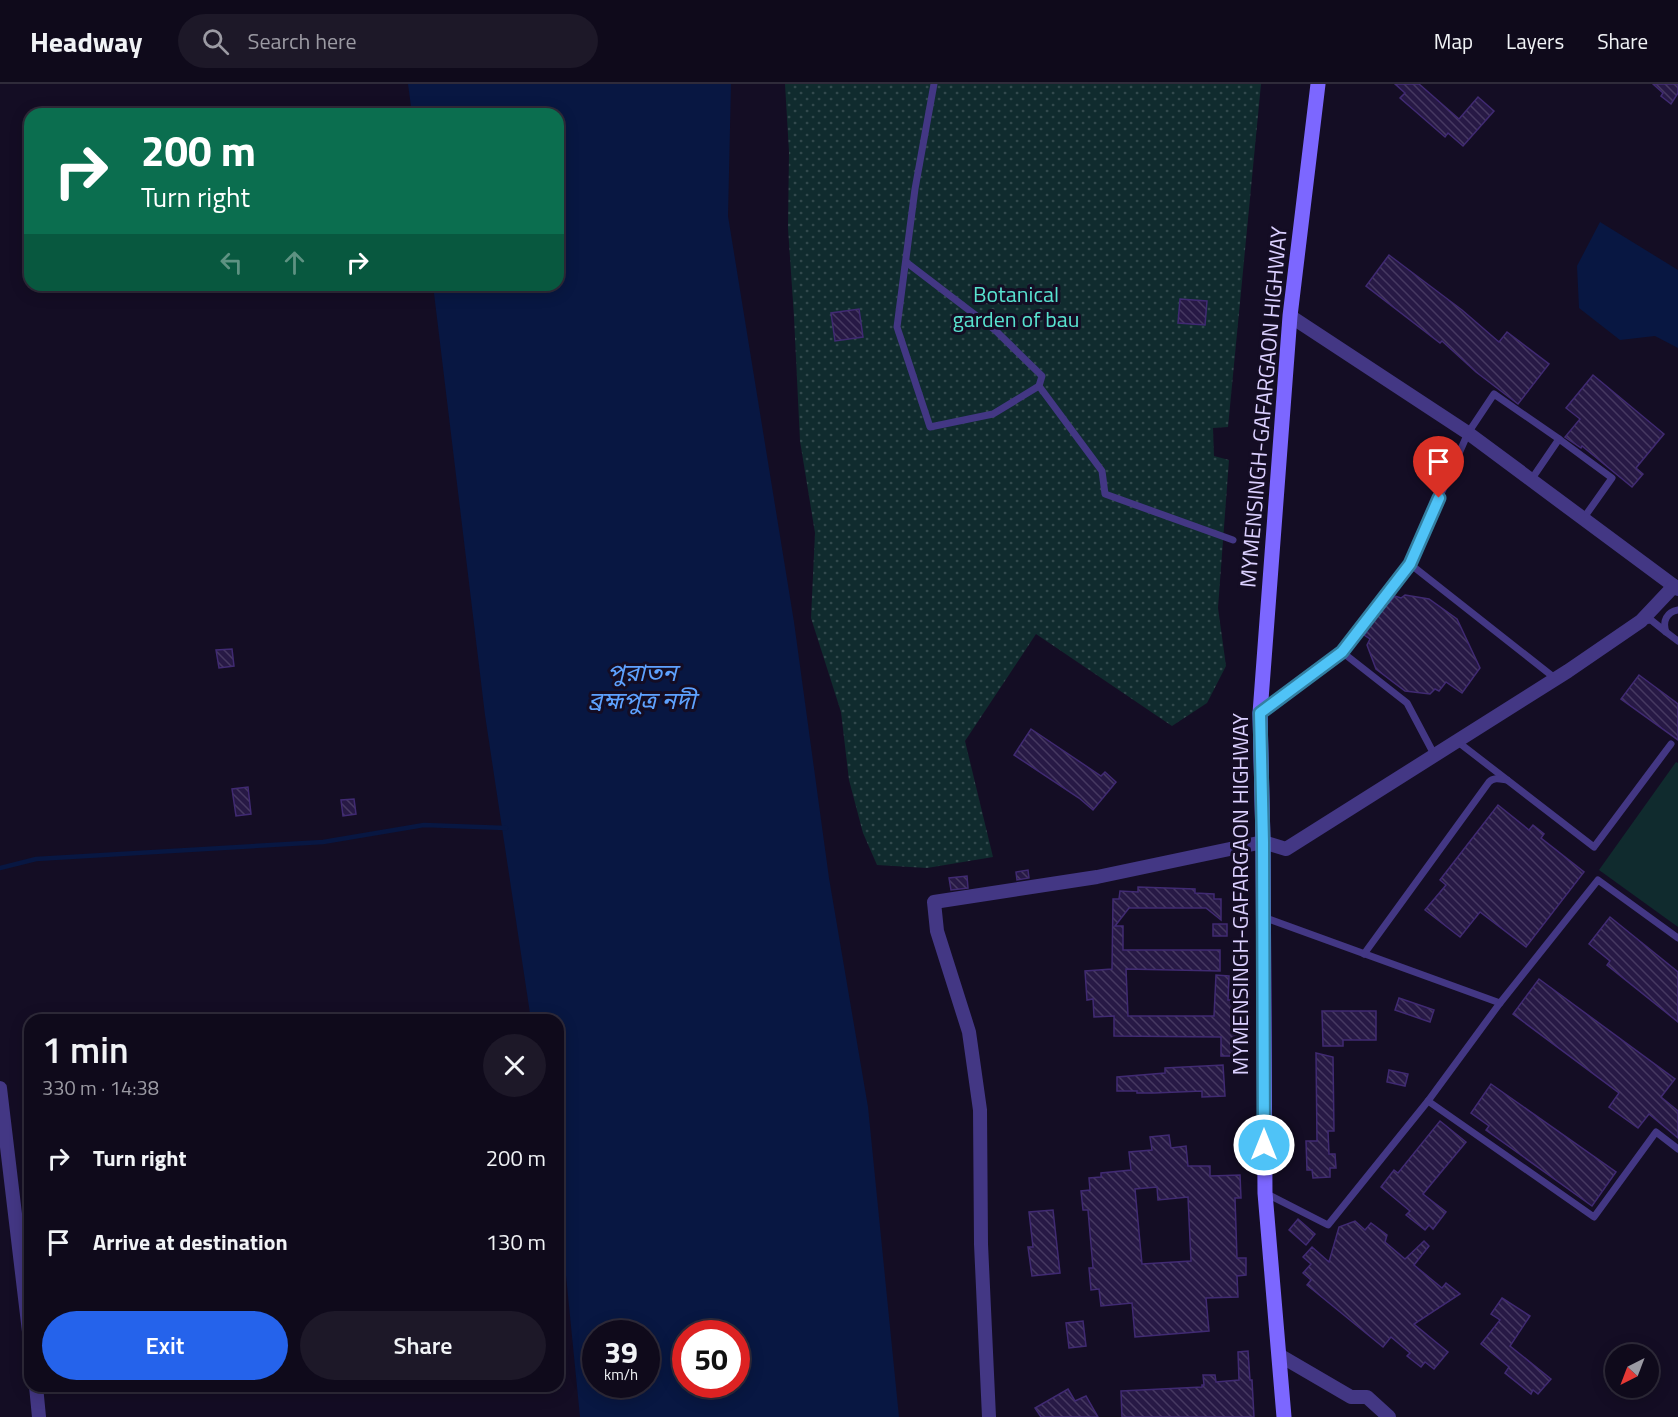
<!DOCTYPE html>
<meta charset="utf-8">
<style>
:root{--surface:#0f0a1b;--page:#1d1828;--text:#f1f3f6;--muted:#9b9aa3;--line:#2f2b3a;--accent:#2563eb}
body{margin:0;font-family:"Titillium Web","Noto Sans Bengali",sans-serif;background:var(--page);color:var(--text);height:100vh;display:flex;flex-direction:column;font-size:22px;white-space:nowrap}
*{box-sizing:border-box;margin:0}
p{font-size:20px;color:var(--muted)}
.icon{flex:none;width:33px;height:33px;fill:none;stroke:currentColor;stroke-width:2;stroke-linecap:round;stroke-linejoin:round}
.map{position:relative;flex:1;overflow:hidden}
.details{position:absolute;left:24px;top:930px;width:540px;height:378px;display:flex;flex-direction:column;background:var(--surface);border-radius:18px;box-shadow:0 3px 15px #0003,0 0 0 2px var(--line)}
.details>*{flex:none}
.banner{position:absolute;left:24px;top:24px;width:540px;height:183px;border-radius:18px;box-shadow:0 3px 15px #0003,0 0 0 2px var(--line);background:#0b6e4f;color:#fff;overflow:hidden}
.needle{width:39px;rotate:222deg}
.controls{position:absolute;left:1605px;top:1260px;display:grid;gap:12px}
.controls a{display:grid;place-items:center;width:54px;height:54px;border-radius:50%;background:var(--surface);box-shadow:0 3px 15px #0003,0 0 0 2px var(--line);font-size:30px}
.speed{position:absolute;left:582px;top:1236px;display:flex;gap:12px;font-size:30px;font-weight:700;text-align:center}
.speed>*{display:grid;place-content:center;width:78px;height:78px;border-radius:50%;background:var(--surface);box-shadow:0 3px 15px #0003,0 0 0 2px var(--line);line-height:1}
.speed small{font-size:15px;font-weight:400}
.speed .limit{border:9px solid #d22;background:#fff;color:#111}
.pin{position:absolute;display:grid;place-items:center;width:51px;height:51px;color:#fff;margin:-62px -26px;border-radius:50% 50% 50% 0;rotate:-45deg;box-shadow:0 0 6px #0007}
.pin .icon{rotate:45deg}
.me{position:absolute;width:66px;margin:-33px;rotate:0deg;stroke-linejoin:round;filter:drop-shadow(0 0 4px #0008)}
.turn{display:flex;align-items:center;gap:21px;height:126px;padding:0 18px;font-size:27px}
.turn .icon{width:78px;height:78px;stroke-width:2.5}
.turn b{display:block;font-size:42px;line-height:51px}
.lanes{display:flex;align-items:center;height:57px;padding:0 18px;background:#0003;justify-content:center;gap:30px;direction:ltr}
.lanes .off{opacity:.35}
.round{display:grid;place-items:center;flex:none;width:63px;height:63px;border-radius:32px;background:var(--page)}
.overview{display:flex;align-items:center;justify-content:space-between;height:102px;padding:0 18px}
h1{font-size:36px;font-weight:600;line-height:45px}
.primary-button{display:flex;gap:12px;margin-top:auto;padding:12px 18px}
.primary-button a{flex:1;height:69px;border-radius:36px;background:var(--accent);color:#fff;font-size:24px;font-weight:600;line-height:69px;text-align:center}
.primary-button a+a{background:var(--page);color:var(--text)}
ul{padding:0;list-style:none}
li{display:flex;align-items:center;gap:18px;height:84px;padding:0 18px}
li div{flex:1}
li b{display:block;font-size:22px}
li em{font-style:normal}
header{display:flex;align-items:center;gap:36px;box-sizing:border-box;height:84px;padding:0 30px;background:var(--surface);border-bottom:2px solid var(--line)}
header strong{font-size:28px}
nav{display:flex;gap:33px;margin-inline-start:auto;font-size:21px}
.search{width:420px;height:54px;background:var(--page);display:flex;align-items:center;gap:15px;box-sizing:border-box;padding:0 21px;border-radius:33px;color:var(--muted);font-size:22px}
.map>svg:first-child{display:block}
</style>
<header>
<strong>Headway</strong>
<div class="search"><svg class="icon" aria-label="search" viewBox="0 0 24 24"><circle cx="10" cy="10" r="6"/><path d="M15 15l6 6"/></svg>Search here</div>
<nav><a>Map</a><a>Layers</a><a>Share</a></nav>
</header>
<div class="map">
<svg width="1678" height="1333" viewBox="0 0 1678 1333">
<defs>
<pattern id="park-dots" width="8" height="8" patternUnits="userSpaceOnUse" patternTransform="scale(1.5)"><rect width="8" height="8" fill="#102b2e"/><path d="M2 2h.1M6 6h.1" fill="none" stroke="#32494d" stroke-width="1.8" stroke-linecap="round"/></pattern>
<pattern id="building-back-hatch" width="6" height="6" patternUnits="userSpaceOnUse" patternTransform="scale(1.5)"><rect width="6" height="6" fill="#271945"/><path d="M-1 5l2 2M0 0l6 6M5-1l2 2" fill="none" stroke="#463961"/></pattern>
</defs>
<rect width="100%" height="100%" fill="#140d24"/>
<path fill="#102b2e" d="M1676,678L1678,679V843L1599,786Z"/>
<path fill="url(#park-dots)" d="M785,0H1261L1228,343L1213,344L1214,372L1229,376L1218,524L1226,582L1207,619L1172,642L1036,550L965,657L993,773L927,784L877,781L863,749L849,696L841,628L811,534L815,449L800,357L794,233L788,144L789,68Z"/>
<g fill="#081742" fill-rule="evenodd">
<path d="M408,0H731L728,132L794,538L829,794L868,1023L899,1333H580L558,1111V936H531L485,631L433,201H558V30H412ZM596,1250H646V1300H596ZM686,1250H736V1300H686Z"/>
<path d="M1600,138L1678,186V264L1655,252L1620,256L1579,224L1577,182Z"/>
</g>
<g fill="none" stroke-linecap="round" stroke-linejoin="round">
<path stroke="#081742" stroke-width="4.5" d="M0,784L36,775L323,758L424,741L506,744"/>
</g>
<g fill="url(#building-back-hatch)" stroke="#402a72" stroke-width="1.5" fill-rule="evenodd">
<path d="M1395,0H1419L1459,35L1478,13L1494,27L1463,62L1448,49L1445,53L1400,14L1405,9Z"/>
<path d="M1653,0H1678V9L1671,20L1661,12L1663,9Z"/>
<path d="M1389,171L1462,226L1499,258L1507,248L1549,280L1518,320L1476,288L1442,257L1440,259L1366,202Z"/>
<path d="M1180,215L1207,217L1205,241L1178,239Z"/>
<path d="M859,225L863,253L835,257L831,229Z"/>
<path d="M1593,291L1664,350L1636,384L1643,390L1632,403L1582,362L1581,364L1565,353L1580,335L1566,324Z"/>
<path d="M1405,511L1429,515L1457,535L1480,584L1462,609L1446,598L1439,607L1435,605L1430,610L1405,607L1376,585L1367,561L1370,555L1364,551L1367,548L1366,546L1388,518L1389,519L1395,512L1401,514Z"/>
<path d="M232,565L234,582L219,584L216,566Z"/>
<path d="M1639,591L1678,620V656L1621,615Z"/>
<path d="M1031,645L1101,692L1105,688L1116,698L1093,726L1079,714L1014,671Z"/>
<path d="M248,703L251,730L236,732L232,705Z"/>
<path d="M354,715L356,730L343,732L341,716Z"/>
<path d="M1498,721L1529,746L1533,741L1544,750L1541,754L1584,788L1526,863L1480,828L1460,853L1425,826L1446,801L1440,796Z"/>
<path d="M1028,786L1029,794L1017,796L1016,788Z"/>
<path d="M967,792L968,804L951,806L949,794Z"/>
<path d="M1138,803L1195,805V809L1214,810V815H1221V836L1206,824H1129L1115,842H1123V866H1220V887L1126,885L1128,932H1214L1216,891L1229,892L1228,916H1238L1237,972H1221V953L1114,952V932L1094,933L1093,915L1087,916L1085,887L1112,885L1113,815H1119L1120,807L1138,808Z"/>
<path d="M1610,833L1678,888V938L1607,881L1610,877L1589,860Z"/>
<rect x="1213" y="840" width="14" height="12"/>
<path d="M1539,895L1675,995L1661,1013L1678,1027V1054L1649,1030L1638,1044L1609,1023L1619,1009L1513,930Z"/>
<path d="M1399,914L1434,926L1430,938L1395,926Z"/>
<path d="M1322,927H1376V956H1343V962H1323Z"/>
<path d="M1316,969L1333,973L1334,1047H1328L1329,1070H1335L1336,1084H1330V1093L1313,1094L1312,1086H1307L1306,1057H1317Z"/>
<path d="M1223,981L1225,1012L1202,1013V1007L1154,1009H1137V1007H1117V993L1165,989V984Z"/>
<path d="M1389,986L1408,990L1405,1002L1387,998Z"/>
<path d="M1491,1000L1616,1088L1592,1122L1486,1046L1489,1042L1471,1029Z"/>
<path d="M1440,1037L1466,1058L1423,1110L1446,1128L1433,1145L1429,1141L1425,1146L1406,1131L1410,1127L1381,1103L1394,1086L1398,1089Z"/>
<path d="M1169,1051L1171,1064L1186,1062L1188,1082H1210V1092L1240,1091L1241,1114H1235L1237,1174H1246V1191L1237,1192L1238,1213L1206,1214L1209,1247L1135,1253L1132,1219L1101,1222L1099,1205L1091,1206L1089,1184H1093L1088,1126H1083L1081,1107L1090,1106L1089,1094L1101,1093V1089L1131,1086L1129,1068L1152,1066L1150,1053ZM1157,1103L1158,1116L1188,1113L1191,1177L1142,1180L1135,1105Z"/>
<path d="M1053,1126L1060,1189L1032,1192L1028,1163H1033L1029,1128Z"/>
<path d="M1298,1135L1315,1150L1306,1161L1289,1146Z"/>
<path d="M1355,1137L1365,1146L1371,1139L1387,1151L1385,1158L1405,1175L1424,1157L1429,1162L1414,1181L1442,1204L1446,1199L1460,1210L1414,1240L1448,1268L1434,1285L1425,1278L1421,1283L1407,1272L1410,1269L1391,1253L1383,1263L1307,1201L1311,1196L1303,1189L1311,1180L1303,1173L1312,1163L1329,1178L1339,1143Z"/>
<path d="M1502,1214L1530,1232L1510,1262L1551,1295L1538,1310L1533,1306L1531,1310L1505,1289L1509,1283L1481,1260L1500,1236L1491,1230Z"/>
<path d="M1083,1237L1086,1262L1069,1264L1066,1239Z"/>
<path d="M1248,1267L1250,1296H1252L1254,1333H1122L1121,1307L1202,1303V1301H1204L1203,1291H1215L1216,1298L1239,1296L1238,1268Z"/>
<path d="M1068,1305L1075,1317L1086,1312L1098,1333H1041L1035,1324Z"/>
</g>
<g fill="none" stroke-linecap="round" stroke-linejoin="round">
<g stroke="#433784" stroke-width="7">
<path d="M934,0L915,105L897,243L930,343L993,330L1039,302L1102,387L1105,410L1233,456"/>
<path d="M906,178L995,246L1042,292L1039,302"/>
<path d="M1531,396L1559,355L1612,394L1583,435"/>
<path d="M1410,480L1556,595"/>
<path d="M1678,526C1667,528 1662,537 1666,548L1678,557"/>
<path d="M1642,537L1651,536L1666,548"/>
<path d="M1342,568L1410,480L1468,349L1494,310L1559,355"/>
<path d="M1261,628L1342,568L1407,619L1435,672"/>
<path d="M1458,658L1594,763L1671,660"/>
<path d="M1263,833L1500,919"/>
<path d="M1364,870L1489,698C1494,693 1500,695 1507,696"/>
<path d="M1428,1017L1500,919L1598,796L1678,854"/>
<path d="M1267,1110L1328,1141L1428,1017L1594,1133L1656,1048L1678,1065"/>
</g>
<g stroke="#433784" stroke-width="14">
<path d="M1290,232L1468,349L1678,505"/>
<path d="M0,1004L30,1256"/>
<path d="M1279,1271L1351,1313H1367L1389,1333"/>
<path d="M36,1302L39,1333"/>
<path d="M989,1333L981,1160L980,1026L969,948L937,847L934,818L1097,793L1263,758L1286,765L1568,587L1641,537L1674,502"/>
</g>
<path stroke="#7c67ff" stroke-width="15" d="M1284,1333L1265,1109L1263,758L1260,629L1290,232L1318,0"/>
</g>
<g fill="none" stroke-linecap="round" stroke-linejoin="round">
<defs>
<path id="route" d="M1264,1061L1263,758L1260,629L1342,568L1410,480L1439,414"/>
</defs>
<use href="#route" stroke="#337fa1" stroke-width="15"/>
<use href="#route" stroke="#4fc3f7" stroke-width="10"/>
</g>
<g text-anchor="middle" stroke-width="6" stroke-linejoin="round" paint-order="stroke">
<g font-size="22" fill="#58e3d0" stroke="#140d24">
<text x="1016" y="218">Botanical<tspan x="1016" dy="25">garden of bau</tspan></text>
</g>
<g font-size="22" fill="#dbd0ff" stroke="#140d24">
<text transform="translate(1263 323) rotate(-85)" y="8">MYMENSINGH-GAFARGAON HIGHWAY</text>
<text transform="translate(1240 810) rotate(-90)" y="8">MYMENSINGH-GAFARGAON HIGHWAY</text>
</g>
<g font-size="24" font-style="italic" fill="#5ea2ff" stroke="#140d24">
<text x="642" y="597">পুরাতন<tspan x="642" dy="28">ব্রহ্মপুত্র নদী</tspan></text>
</g>
</g>
</svg>
<div class="controls">
<a><svg class="needle" viewBox="-14 -14 28 28"><path d="M0-13l5 13h-10z" fill="#e53935"/><path d="M0 13l5-13h-10z" fill="#9b9aa3"/></svg></a>
</div>
<div class="speed"><div>39<small>km/h</small></div><div class="limit">50</div></div>
<div class="pin" style="left:1439px;top:414px;background:#d93025"><svg class="icon" aria-label="arrive" viewBox="0 0 24 24"><path d="M6 21V4h12l-3 4 3 4H6"/></svg></div>
<svg class="me" style="left:1264px;top:1061px" viewBox="-20 -20 40 40"><circle r="17" fill="#4fc3f7" stroke="#fff" stroke-width="3"/><path d="M0-11L8 9 0 5-8 9z" fill="#fff"/></svg>
<div class="banner">
<div class="turn"><svg class="icon" aria-label="right" viewBox="0 0 24 24"><path d="M7 20v-9h11M14 6l5 5-5 5"/></svg><div><b>200 m</b>Turn right</div></div>
<div class="lanes"><svg class="icon off" aria-label="left" viewBox="0 0 24 24"><path d="M17 20v-9H6M10 6l-5 5 5 5"/></svg><svg class="icon off" aria-label="ahead" viewBox="0 0 24 24"><path d="M12 20V5M6 11l6-6 6 6"/></svg><svg class="icon" aria-label="right" viewBox="0 0 24 24"><path d="M7 20v-9h11M14 6l5 5-5 5"/></svg></div>
</div>
<section class="details">
<div class="overview"><div><h1>1 min</h1><p>330 m · 14:38</p></div><a class="round"><svg class="icon" aria-label="close" viewBox="0 0 24 24"><path d="M6 6l12 12M18 6L6 18"/></svg></a></div>
<ul>
<li><svg class="icon" aria-label="right" viewBox="0 0 24 24"><path d="M7 20v-9h11M14 6l5 5-5 5"/></svg><div><b>Turn right</b></div><em>200 m</em></li>
<li><svg class="icon" aria-label="arrive" viewBox="0 0 24 24"><path d="M6 21V4h12l-3 4 3 4H6"/></svg><div><b>Arrive at destination</b></div><em>130 m</em></li>
</ul>
<div class="primary-button"><a>Exit</a><a>Share</a></div>
</section>
</div>
